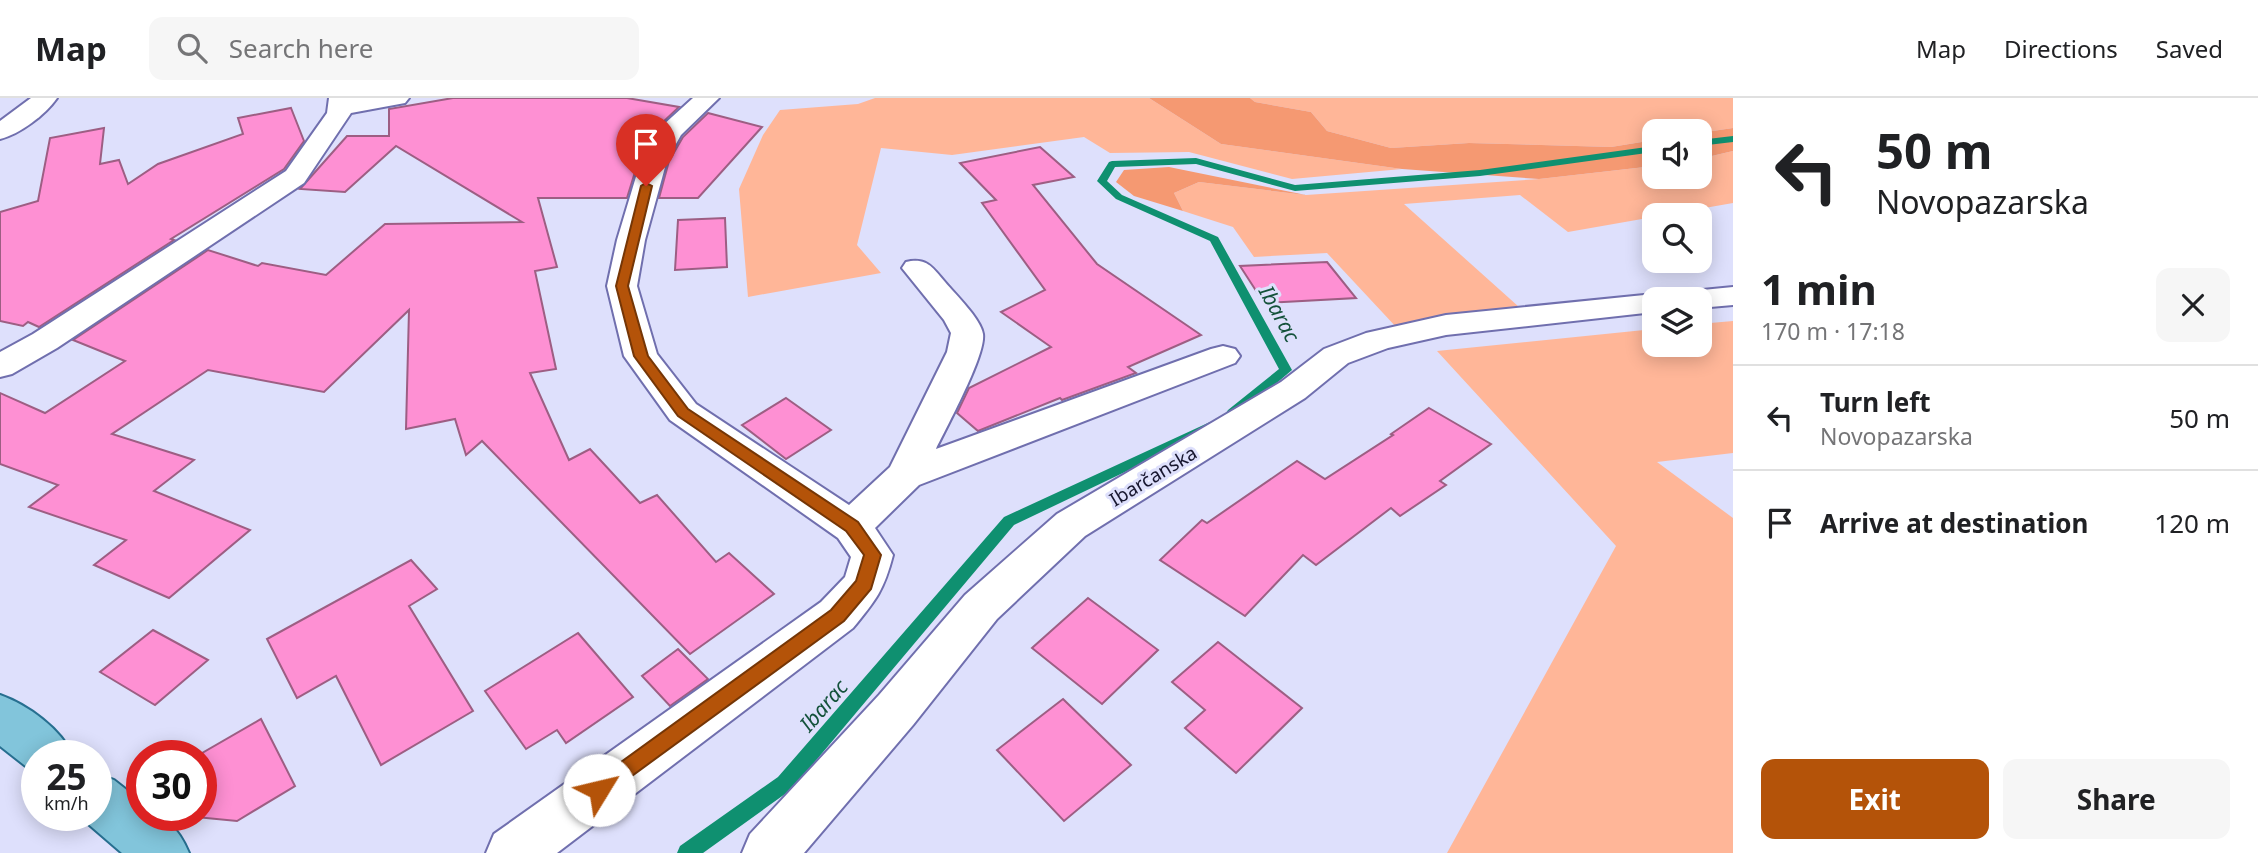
<!DOCTYPE html>
<meta charset="utf-8">
<style>
:root{--surface:#fff;--page:#f6f6f6;--text:#202124;--muted:#757577;--line:#e0e0e0;--accent:#b45309}
body{margin:0;font-family:"Noto Sans",sans-serif;background:var(--page);color:var(--text);height:100vh;display:flex;flex-direction:column;font-size:26px;white-space:nowrap}
*{box-sizing:border-box;margin:0}
p{font-size:23px;color:var(--muted)}
.icon{flex:none;width:38px;height:38px;fill:none;stroke:currentColor;stroke-width:2;stroke-linecap:round;stroke-linejoin:round}
.map{position:relative;flex:1;overflow:hidden}
.drawer{display:flex;flex-direction:column;background:var(--surface);width:525px}
.drawer>*{flex:none}
.guide{background:#fff;color:var(--text);overflow:hidden}
.fabs{position:absolute;left:1642px;top:21px;display:grid;gap:14px}
.fabs a{display:grid;place-items:center;width:70px;height:70px;border-radius:14px;background:var(--surface);box-shadow:0 4px 18px #0003;font-size:35px}
.speed{position:absolute;left:21px;top:642px;display:flex;gap:14px;font-size:35px;font-weight:700;text-align:center}
.speed>*{display:grid;place-content:center;width:91px;height:91px;border-radius:50%;background:var(--surface);box-shadow:0 4px 18px #0003;line-height:1}
.speed small{font-size:18px;font-weight:400}
.speed .limit{border:10px solid #d22;background:#fff;color:#111}
.pin{position:absolute;display:grid;place-items:center;width:60px;height:60px;color:#fff;margin:-72px -30px;border-radius:50% 50% 50% 0;rotate:-45deg;box-shadow:0 0 7px #0007}
.pin .icon{rotate:45deg}
.me{position:absolute;width:77px;margin:-38px;rotate:54deg;stroke-linejoin:round;filter:drop-shadow(0 0 5px #0008)}
.turn{display:flex;align-items:center;gap:24px;height:147px;padding:0 28px;font-size:32px}
.turn .icon{width:91px;height:91px;stroke-width:2.5}
.turn b{display:block;font-size:49px;line-height:60px}
.round{display:grid;place-items:center;flex:none;width:74px;height:74px;border-radius:14px;background:var(--page)}
.headline{display:flex;align-items:center;justify-content:space-between;height:119px;padding:0 28px}
h1{font-size:42px;font-weight:700;line-height:52px}
.action{display:flex;gap:14px;margin-top:auto;padding:14px 28px}
.action a{flex:1;height:80px;border-radius:14px;background:var(--accent);color:#fff;font-size:28px;font-weight:700;line-height:80px;text-align:center}
.action a+a{background:var(--page);color:var(--text)}
ul{padding:0;list-style:none}
li{display:flex;align-items:center;gap:21px;height:105px;padding:0 28px;border-top:2px solid var(--line)}
li div{flex:1}
li b{display:block;font-size:26px}
li em{font-style:normal}
header{display:flex;align-items:center;gap:42px;box-sizing:border-box;height:98px;padding:0 35px;background:var(--surface);border-bottom:2px solid var(--line)}
header strong{font-size:33px}
nav{display:flex;gap:38px;margin-inline-start:auto;font-size:24px}
.search{width:490px;height:63px;background:var(--page);display:flex;align-items:center;gap:18px;box-sizing:border-box;padding:0 24px;border-radius:14px;color:var(--muted);font-size:26px}
main{display:flex;flex:1;min-height:0}
.map>svg:first-child{display:block}
</style>
<header>
<strong>Map</strong>
<div class="search"><svg class="icon" aria-label="search" viewBox="0 0 24 24"><circle cx="10" cy="10" r="6"/><path d="M15 15l6 6"/></svg>Search here</div>
<nav><a>Map</a><a>Directions</a><a>Saved</a></nav>
</header>
<main>
<div class="map">
<svg width="1733" height="755" viewBox="0 0 1733 755">
<rect width="100%" height="100%" fill="#dee0fc"/>
<g fill="#ffb698">
<path d="M875,0H1149L1221,46L1402,71L1292,81L1189,54L1110,55L1084,39L952,57L881,50L857,147L881,175L748,199L739,91L763,37L780,12L858,6Z"/>
<path d="M1250,0H1733V30L1699,35L1654,33V42L1611,49L1469,45L1391,50L1327,33L1311,14L1255,4Z"/>
<path d="M1733,53V105L1568,134L1520,97L1404,106L1528,217L1397,230L1327,155L1254,159L1233,129L1183,113L1174,95L1199,84L1306,97L1539,81L1654,68V79H1699V61Z"/>
<path d="M1733,223V355L1657,364L1733,420V755H1447L1616,448L1437,253L1654,231V247H1699V226Z"/>
</g>
<g fill="#f59972">
<path d="M1149,0H1250L1255,4L1311,14L1327,33L1391,50L1469,45L1611,49L1654,42V68L1539,81L1402,71L1221,46Z"/>
<path d="M1733,30V53L1699,61V35Z"/>
<path d="M1169,69L1306,97L1199,84L1174,95L1183,113L1134,98L1116,84L1124,72Z"/>
</g>
<g fill="none" stroke-linecap="round" stroke-linejoin="round">
<g fill="#0f9070" fill-rule="evenodd">
<path d="M1733,38V44L1699,48V42Z"/>
<path d="M1654,48V54L1480,78L1295,93L1196,66L1115,69L1107,83L1122,97L1218,139L1292,272L1238,318L1233,319L1226,315L1228,312L1279,271L1210,143L1116,101L1097,83L1109,64L1112,63L1196,60L1295,87L1480,72Z"/>
<path d="M1210,324L1215,325L1217,328L1215,331L1014,427L792,691L703,755H677L680,748L778,679L1004,419Z"/>
</g>
</g>
<g fill="#fe90d3" stroke="#9d5e83" stroke-width="2">
<path d="M453,0H627L679,9L660,27L639,61L627,100H538L557,169L535,173L556,271L530,275L569,362L590,351L640,405L657,397L716,464L729,455L774,496L690,556L482,343L466,357L455,321L406,331L409,212L324,294L208,272L112,336L194,362L154,393L250,432L169,500L94,467L126,442L29,409L58,387L0,366V295L45,315L125,263L73,242L208,152L258,168L262,165L326,177L385,126L522,124L396,48L345,94L300,91L347,38H389V11Z"/>
<path d="M291,10L304,43L284,71L171,141L174,142L39,229L28,224L23,228L0,223V114L38,103L50,40L104,30L100,66L119,62L128,86L158,66L243,36L238,20Z"/>
<path d="M708,15L762,29L698,100H659L669,63L683,39Z"/>
<path d="M1040,49L1074,79L1033,87L1097,166L1201,237L1128,269L1136,275L1062,302L1060,300L978,333L957,315L969,290L1051,249L1001,214L1045,192L982,105L996,102L960,65Z"/>
<path d="M725,120L727,169L675,172L678,122Z"/>
<path d="M1327,164L1356,200L1264,205L1240,168Z"/>
<path d="M786,300L831,332L786,361L742,327Z"/>
<path d="M1429,310L1491,346L1440,383L1446,387L1400,418L1391,410L1316,467L1303,457L1245,518L1160,462L1202,422L1207,425L1297,363L1325,381L1393,337L1391,336Z"/>
<path d="M411,462L437,491L409,508L473,613L381,667L336,578L297,600L267,541Z"/>
<path d="M1088,500L1158,552L1102,606L1032,550Z"/>
<path d="M153,532L208,562L155,607L100,574Z"/>
<path d="M578,535L633,599L566,645L557,632L526,651L485,593Z"/>
<path d="M1218,544L1302,610L1236,675L1185,630L1205,612L1172,584Z"/>
<path d="M678,551L708,581L670,608L642,578Z"/>
<path d="M1063,601L1131,667L1064,723L997,652Z"/>
<path d="M261,621L295,688L237,723L196,719L201,718V658H197Z"/>
</g>
<g fill="none" stroke-linecap="round" stroke-linejoin="round">
<defs>
<g id="street">
<path d="M31,0H57C45,17 20,36 0,41V23Z"/>
<path d="M329,0H409L405,5L351,15L304,85L57,250L12,276L0,279V254L33,236L286,73L327,15Z"/>
<path d="M693,0H719L681,37L667,62L645,142L637,188L657,256L696,306L849,407L890,369L947,254L951,235L944,222L902,170L906,164C927,159 933,170 945,184C955,196 981,221 983,236C986,257 947,328 936,351L1211,251L1223,248L1235,251L1240,258L1235,265L919,387L875,430L893,457C884,492 876,502 853,530L557,755H486L494,736L821,504L845,479L851,459L838,440L670,322L624,258L607,188L617,142L641,62L662,28Z"/>
<path d="M1733,189V207L1699,210V201H1677L1682,194Z"/>
<path d="M1654,196L1667,201H1654V214L1446,237L1388,250L1348,265L1305,300L1085,438L997,521L913,627L804,755H742L750,736L879,597L965,497L1057,416L1281,284L1324,251L1366,235L1446,217Z"/>
</g>
<g id="primary">
<path d="M0,597C28,607 61,631 73,658H37V677L0,648Z"/>
<path d="M96,675L114,682L142,704V718C168,718 179,732 189,755H122L79,718H96Z"/>
</g>
</defs>
<use href="#street" stroke="#706fae" stroke-width="4"/>
<use href="#primary" stroke="#276f90" stroke-width="4"/>
<use href="#street" fill="#fff" fill-rule="evenodd"/>
<use href="#primary" fill="#82c5db" fill-rule="evenodd"/>
</g>
<path fill="#b45309" stroke="#753606" stroke-width="2" d="M646,85L652,88L628,188L648,258L688,311L858,424L881,457L871,491L844,523L599,702L592,699L589,692L592,685L831,512L856,483L864,457L846,433L678,318L634,258L616,188L641,88Z"/>
<g text-anchor="middle" stroke-width="6" stroke-linejoin="round" paint-order="stroke">
<g font-size="19" fill="#181730" stroke="#dee0fc">
<text transform="translate(1153 378) rotate(-31)" y="7">Ibarčanska</text>
</g>
<g font-size="21" font-style="italic" fill="#14523b" stroke="#dee0fc">
<text transform="translate(1279 216) rotate(61)" y="7">Ibarac</text>
<text transform="translate(824 608) rotate(-49)" y="7">Ibarac</text>
</g>
</g>
</svg>
<div class="fabs">
<a><svg class="icon" aria-label="sound" viewBox="0 0 24 24"><path d="M4 9h4l5-4v14l-5-4H4zM17 9q2 3 0 6"/></svg></a>
<a><svg class="icon" aria-label="search" viewBox="0 0 24 24"><circle cx="10" cy="10" r="6"/><path d="M15 15l6 6"/></svg></a>
<a><svg class="icon" aria-label="layers" viewBox="0 0 24 24"><path d="M12 4l9 5-9 5-9-5zM3 14l9 5 9-5"/></svg></a>
</div>
<div class="speed"><div>25<small>km/h</small></div><div class="limit">30</div></div>
<div class="pin" style="left:646px;top:88px;background:#d93025"><svg class="icon" aria-label="arrive" viewBox="0 0 24 24"><path d="M6 21V4h12l-3 4 3 4H6"/></svg></div>
<svg class="me" style="left:599px;top:692px" viewBox="-20 -20 40 40"><circle r="19" fill="#fff"/><path d="M0-13L10 11 0 6-10 11z" fill="#b45309"/></svg>
</div>
<section class="drawer">
<div class="guide">
<div class="turn"><svg class="icon" aria-label="left" viewBox="0 0 24 24"><path d="M17 20v-9H6M10 6l-5 5 5 5"/></svg><div><b>50 m</b>Novopazarska</div></div>
</div>
<div class="headline"><div><h1>1 min</h1><p>170 m · 17:18</p></div><a class="round"><svg class="icon" aria-label="close" viewBox="0 0 24 24"><path d="M6 6l12 12M18 6L6 18"/></svg></a></div>
<ul>
<li><svg class="icon" aria-label="left" viewBox="0 0 24 24"><path d="M17 20v-9H6M10 6l-5 5 5 5"/></svg><div><b>Turn left</b><p>Novopazarska</p></div><em>50 m</em></li>
<li><svg class="icon" aria-label="arrive" viewBox="0 0 24 24"><path d="M6 21V4h12l-3 4 3 4H6"/></svg><div><b>Arrive at destination</b></div><em>120 m</em></li>
</ul>
<div class="action"><a>Exit</a><a>Share</a></div>
</section>
</main>
